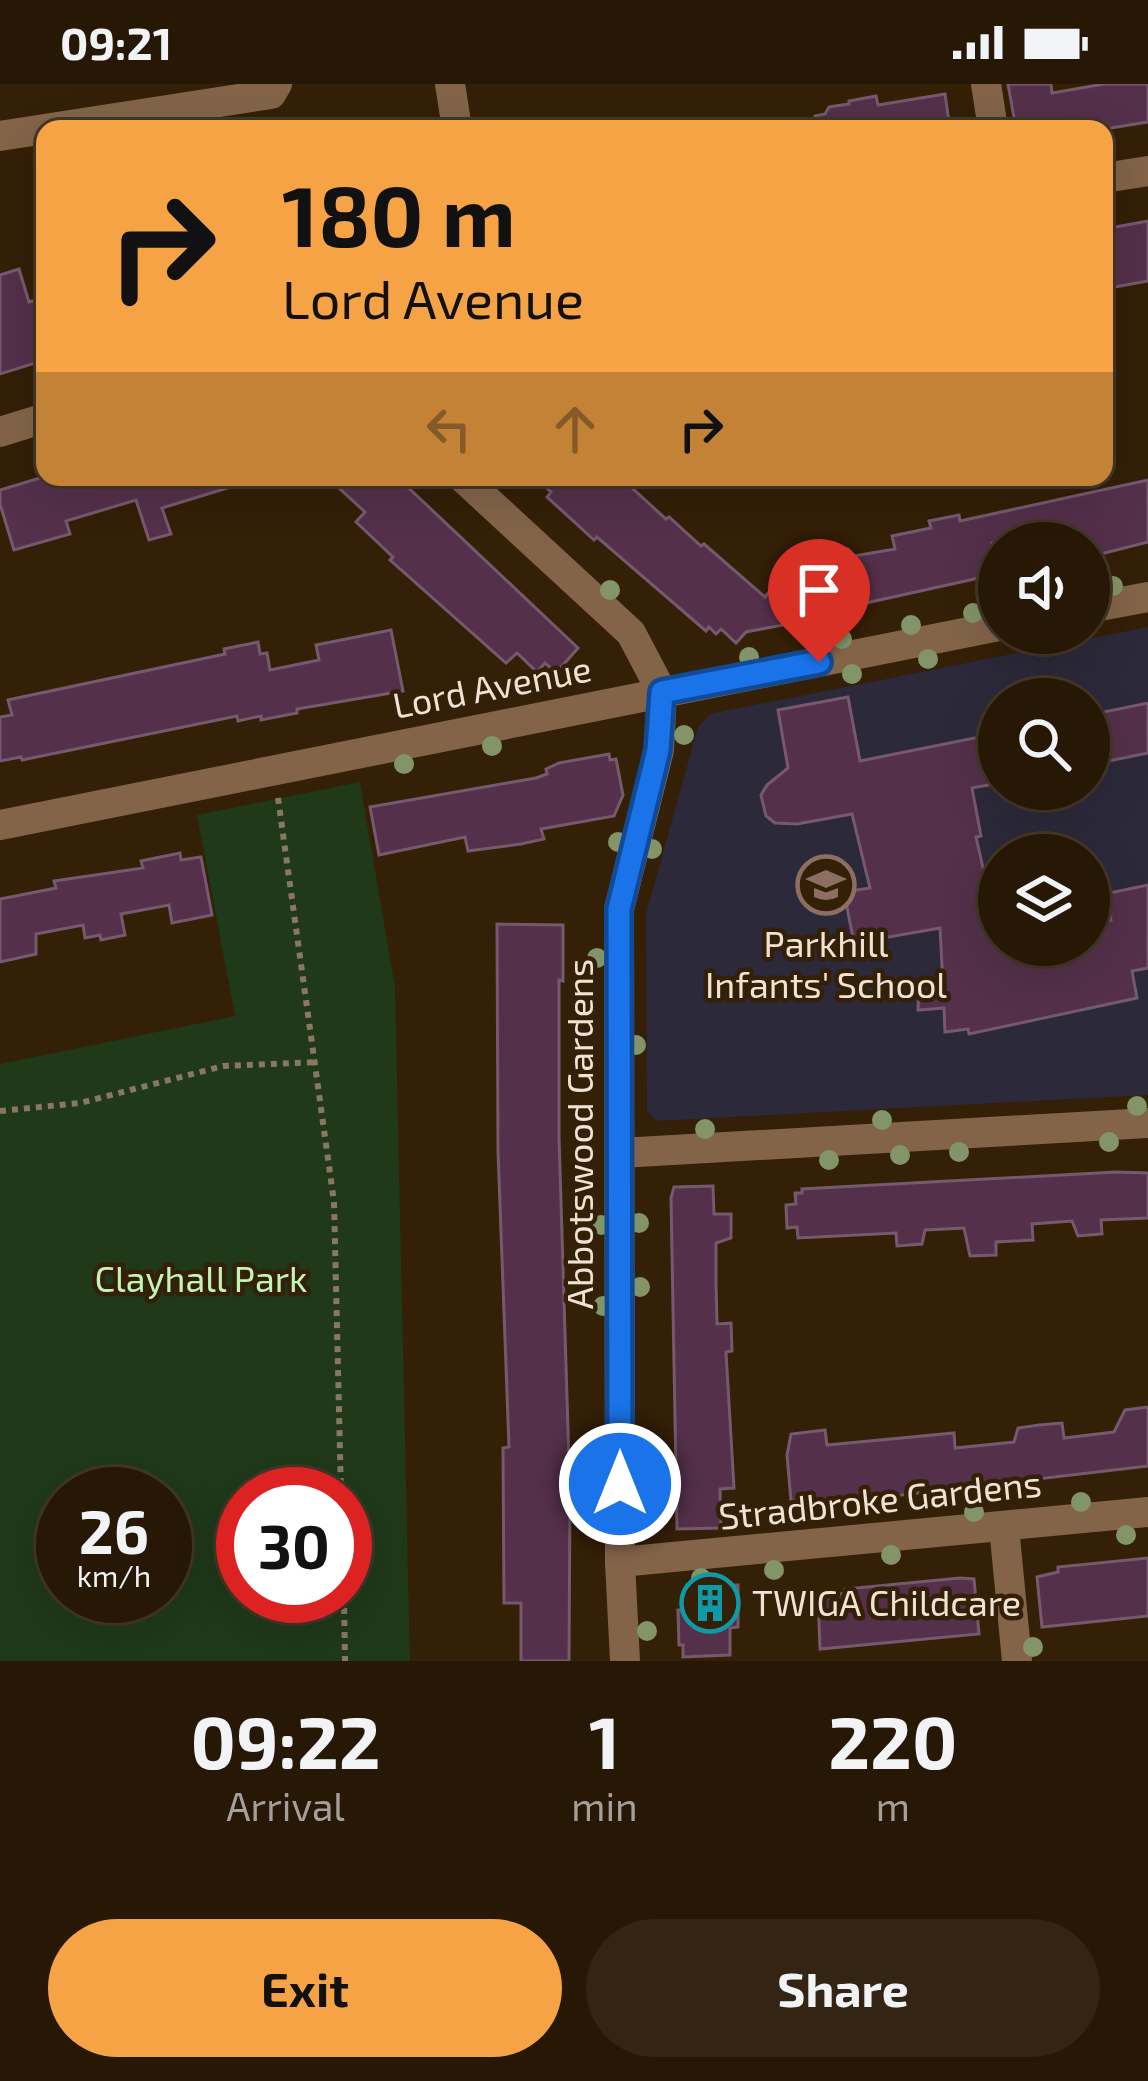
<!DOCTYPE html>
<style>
:root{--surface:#271705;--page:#332413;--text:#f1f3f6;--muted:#a49f9a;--line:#433627;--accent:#f5a345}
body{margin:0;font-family:"Exo 2",sans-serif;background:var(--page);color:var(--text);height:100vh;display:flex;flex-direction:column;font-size:45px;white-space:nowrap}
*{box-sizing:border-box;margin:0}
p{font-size:39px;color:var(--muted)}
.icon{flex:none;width:66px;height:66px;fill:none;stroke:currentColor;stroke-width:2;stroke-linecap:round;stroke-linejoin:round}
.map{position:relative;height:1577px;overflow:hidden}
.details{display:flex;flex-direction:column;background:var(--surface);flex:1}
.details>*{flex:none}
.guide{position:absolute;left:36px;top:36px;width:1077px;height:366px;border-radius:24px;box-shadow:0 12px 48px #0002,0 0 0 3px var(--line);background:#f5a345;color:#111;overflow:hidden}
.fabs{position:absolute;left:978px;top:438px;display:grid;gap:24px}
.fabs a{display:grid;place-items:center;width:132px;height:132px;border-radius:50%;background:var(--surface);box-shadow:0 12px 48px #0002,0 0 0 3px var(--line);font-size:60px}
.speed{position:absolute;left:36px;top:1383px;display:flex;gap:24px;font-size:60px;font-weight:700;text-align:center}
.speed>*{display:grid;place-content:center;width:156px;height:156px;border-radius:50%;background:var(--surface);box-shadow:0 12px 48px #0002,0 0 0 3px var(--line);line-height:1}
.speed small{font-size:30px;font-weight:400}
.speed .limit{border:18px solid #d22;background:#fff;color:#111}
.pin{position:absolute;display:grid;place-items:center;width:102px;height:102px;color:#fff;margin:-123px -51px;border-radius:50% 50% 50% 0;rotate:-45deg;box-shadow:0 0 12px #0007}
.pin .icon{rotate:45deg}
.me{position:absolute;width:132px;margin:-66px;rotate:0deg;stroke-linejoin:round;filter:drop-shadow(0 0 9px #0008)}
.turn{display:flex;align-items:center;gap:42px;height:252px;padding:0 48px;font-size:54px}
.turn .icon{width:156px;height:156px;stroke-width:2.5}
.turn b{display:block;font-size:84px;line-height:102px}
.lanes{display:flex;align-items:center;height:114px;padding:0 48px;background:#0003;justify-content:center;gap:60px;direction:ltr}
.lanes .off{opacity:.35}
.eta{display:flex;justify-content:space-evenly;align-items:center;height:204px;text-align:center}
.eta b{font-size:72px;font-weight:700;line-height:84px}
.button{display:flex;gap:24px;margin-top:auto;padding:24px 48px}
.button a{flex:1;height:138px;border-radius:72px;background:var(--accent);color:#111;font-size:48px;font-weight:700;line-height:138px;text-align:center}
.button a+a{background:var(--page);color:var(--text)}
.status{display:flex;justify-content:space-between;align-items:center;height:84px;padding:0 60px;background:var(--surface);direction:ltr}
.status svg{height:33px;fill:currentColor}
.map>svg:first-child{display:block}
</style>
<div class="status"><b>09:21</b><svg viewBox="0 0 49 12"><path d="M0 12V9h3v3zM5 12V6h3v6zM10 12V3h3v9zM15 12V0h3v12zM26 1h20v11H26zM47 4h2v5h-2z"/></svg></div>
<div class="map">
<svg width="1148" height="1577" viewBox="0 0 1148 1577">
<rect width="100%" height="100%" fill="#341f07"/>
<path fill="#2c293a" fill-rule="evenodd" d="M1148,543V1011L656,1037L647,1027L646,830L698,643L710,630ZM999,615H1089V705H999ZM999,771H1089V861H999Z"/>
<path fill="#1f3919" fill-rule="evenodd" d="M360,698L395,903L410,1577H0V980L235,932L197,731ZM63,1410H165V1512H63ZM243,1410H345V1512H243Z"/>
<g fill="#54304a" stroke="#76596d" stroke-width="3">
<path d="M1008,0H1051L1052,9L1104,0H1148V38L1105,45H1016Z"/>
<path d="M945,10L950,45H816L815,32L825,30L829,23L849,20V17L876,12L878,21Z"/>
<path d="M1148,137V197L1104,205V145Z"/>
<path d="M19,185L29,218L45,213V276L0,290V191Z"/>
<path d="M43,393L45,397L60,393H243L244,399L162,424L171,450L149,456L136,416L66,437L70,450L14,466L0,420V406Z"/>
<path d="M327,393H397L578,564L556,589L545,579L537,588L517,569L506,579L390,476L393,473L356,438L365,428Z"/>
<path d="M534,393H620L666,435L669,433L701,462L704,460L765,513L774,502L791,499L787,477L848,465L854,472L895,465L892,452L931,444L929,437L959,431L960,437L1148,396V458L1089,473V459H992L998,488L988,492L866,519L855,523L856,527L746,548L736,559L721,545L716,550L709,543L706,547L597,453L594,456L547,413L551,408Z"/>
<path d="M391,546L403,607L297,625V629L261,636V632L238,637L237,632L22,676L21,673L0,677V633L12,631L8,616L225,570L224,565L258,558L260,570L267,569L270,586L319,576L316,561Z"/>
<path d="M848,613L860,677L999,649V699L972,704L981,752L976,753L994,832L999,831V861H1089V840L1111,836L1105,810L1148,801V884L1132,887L1137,914L969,950L968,945L945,948L944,924L918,926L919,902L943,900L940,844L854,859L844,808L870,804L852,730L797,740L775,739L766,732L761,711L767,701L788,684L778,626Z"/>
<path d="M1148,619V669L1089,681V631Z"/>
<path d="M609,670L610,676L616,675L623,711L614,732L541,745L544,755L521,760L468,767L465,753L379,771L370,723L536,694L547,690L546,685L559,679Z"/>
<path d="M180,769L181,776L201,773L212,831L172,839L169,821L121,830L125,851L101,856L100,851L85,854L83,841L36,850V870L0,878V815L56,804L54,797L143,784L141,777Z"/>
<path d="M497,840L563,841V897L559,896V1052L570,1412L569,1577H521V1519H504L503,1364L509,1363L498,1067Z"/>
<path d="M1116,1088L1148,1089V1134L1101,1136L1102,1150L1078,1152L1072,1137L1032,1140L1033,1156L996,1158V1171L970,1172L964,1144L925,1146L922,1160L897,1162L896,1149L798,1154L797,1143L787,1144L786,1121L796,1120L795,1109H802V1105Z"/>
<path d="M713,1102L714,1130H731V1154L716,1159V1199L717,1240L731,1239L732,1267L726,1268L734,1404L720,1405L721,1444L677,1445L671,1114L674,1103Z"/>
<path d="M1148,1323V1382L902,1411L804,1420L803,1415L791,1417L787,1371L791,1350L825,1346L827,1361L954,1349L955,1364L1014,1358L1018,1344L1039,1341L1062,1339L1064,1354L1114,1348L1125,1326Z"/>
<path d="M1148,1474V1532L1042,1543L1037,1493L1058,1488V1483Z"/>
<path d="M960,1494L974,1495L979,1550L820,1565L818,1513L845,1509V1505Z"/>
<path d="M687,1501H738V1543L730,1544V1571L683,1573V1561H679L678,1526H682V1513H687Z"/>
</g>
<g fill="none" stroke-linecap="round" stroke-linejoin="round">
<g stroke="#897764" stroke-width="6" stroke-dasharray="6 6" stroke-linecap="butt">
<path d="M278,714L334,1118L341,1410"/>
<path d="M0,1027L80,1019L223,982L317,978"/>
<path d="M344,1512L345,1577"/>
</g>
<g stroke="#836449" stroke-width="30">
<path d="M450,0L457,45"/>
<path d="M986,0L993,45"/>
<path d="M0,52L271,10L277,0"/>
<path d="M1104,94L1148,87"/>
<path d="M0,348L45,334"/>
<path d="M462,393L631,549L662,608L659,666L619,825L620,1478L625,1577"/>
<path d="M1089,524L1148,513"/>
<path d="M0,741L999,542"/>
<path d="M620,1069L1148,1039"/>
<path d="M1004,1443L1017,1577"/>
<path d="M620,1478L1148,1428"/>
</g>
</g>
<g fill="#829468">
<circle cx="1113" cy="502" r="10"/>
<circle cx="610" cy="506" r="10"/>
<circle cx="973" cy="529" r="10"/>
<circle cx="911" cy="541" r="10"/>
<circle cx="842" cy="555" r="10"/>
<circle cx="749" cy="573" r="10"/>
<circle cx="928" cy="575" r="10"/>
<circle cx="852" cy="590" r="10"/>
<circle cx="684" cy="651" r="10"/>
<circle cx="492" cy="662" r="10"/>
<circle cx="404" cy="680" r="10"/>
<circle cx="618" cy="758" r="10"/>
<circle cx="652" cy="765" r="10"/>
<circle cx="597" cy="874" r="10"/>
<circle cx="636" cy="961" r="10"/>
<circle cx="1137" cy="1022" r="10"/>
<circle cx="882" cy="1036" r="10"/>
<circle cx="705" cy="1045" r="10"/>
<circle cx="1109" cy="1058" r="10"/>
<circle cx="959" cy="1068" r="10"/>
<circle cx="900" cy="1071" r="10"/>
<circle cx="829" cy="1076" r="10"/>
<circle cx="639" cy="1139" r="10"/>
<circle cx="601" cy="1141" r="10"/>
<circle cx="640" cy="1203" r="10"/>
<circle cx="603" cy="1222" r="10"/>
<circle cx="644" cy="1406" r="10"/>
<circle cx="1081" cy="1418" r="10"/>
<circle cx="974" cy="1428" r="10"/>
<circle cx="1126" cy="1451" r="10"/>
<circle cx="891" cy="1471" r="10"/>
<circle cx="774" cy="1486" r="10"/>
<circle cx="701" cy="1494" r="10"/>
<circle cx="647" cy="1547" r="10"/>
<circle cx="1033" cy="1563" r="10"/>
</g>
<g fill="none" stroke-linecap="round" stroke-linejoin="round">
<defs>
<path id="route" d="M620,1400L619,825L658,666L662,608L819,578"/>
</defs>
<use href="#route" stroke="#114b97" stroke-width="30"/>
<use href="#route" stroke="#1a73e8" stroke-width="21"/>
</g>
<defs>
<symbol id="school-ring" viewBox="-11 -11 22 22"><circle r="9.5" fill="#341f07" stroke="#8d6e63" stroke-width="1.5"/><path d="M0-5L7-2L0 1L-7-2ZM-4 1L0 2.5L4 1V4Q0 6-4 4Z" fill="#8d6e63"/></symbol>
<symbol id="building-ring" viewBox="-11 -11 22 22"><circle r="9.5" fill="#341f07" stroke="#0f9aa8" stroke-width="1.5"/><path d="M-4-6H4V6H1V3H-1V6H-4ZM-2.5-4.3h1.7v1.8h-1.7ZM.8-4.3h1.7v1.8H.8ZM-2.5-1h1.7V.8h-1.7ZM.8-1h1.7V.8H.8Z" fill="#0f9aa8"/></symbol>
</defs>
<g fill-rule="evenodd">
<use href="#school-ring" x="793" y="768" width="66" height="66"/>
<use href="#building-ring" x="677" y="1486" width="66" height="66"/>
</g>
<g text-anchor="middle" stroke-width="9" stroke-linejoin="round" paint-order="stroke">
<g font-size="36" fill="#f0e2d4" stroke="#341f07">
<text transform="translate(492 603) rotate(-11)" y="13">Lord Avenue</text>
<text transform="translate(580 1050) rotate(-90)" y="13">Abbotswood Gardens</text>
<text transform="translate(880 1416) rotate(-6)" y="13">Stradbroke Gardens</text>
</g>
<g font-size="36" fill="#f0e2d4" stroke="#341f07">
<text x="826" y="873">Parkhill<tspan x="826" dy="41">Infants' School</tspan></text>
<text x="752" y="1532" text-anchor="start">TWIGA Childcare</text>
</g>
<g font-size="36" fill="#c2f4b7" stroke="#341f07">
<text x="201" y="1208">Clayhall Park</text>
</g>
</g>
</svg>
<div class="fabs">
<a><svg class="icon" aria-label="sound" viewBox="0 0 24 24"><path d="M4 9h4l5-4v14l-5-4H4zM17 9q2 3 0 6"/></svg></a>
<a><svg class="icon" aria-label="search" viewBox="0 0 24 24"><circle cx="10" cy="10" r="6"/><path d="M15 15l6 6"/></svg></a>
<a><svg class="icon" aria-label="layers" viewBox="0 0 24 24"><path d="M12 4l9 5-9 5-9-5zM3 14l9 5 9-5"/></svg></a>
</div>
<div class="speed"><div>26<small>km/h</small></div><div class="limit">30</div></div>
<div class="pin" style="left:819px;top:578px;background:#d93025"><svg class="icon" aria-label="arrive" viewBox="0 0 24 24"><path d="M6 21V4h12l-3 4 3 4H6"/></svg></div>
<svg class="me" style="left:620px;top:1400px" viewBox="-20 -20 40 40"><circle r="17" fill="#1a73e8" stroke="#fff" stroke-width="3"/><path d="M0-11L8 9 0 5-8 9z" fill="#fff"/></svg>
<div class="guide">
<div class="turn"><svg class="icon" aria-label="right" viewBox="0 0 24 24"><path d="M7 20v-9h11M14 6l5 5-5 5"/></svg><div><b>180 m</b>Lord Avenue</div></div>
<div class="lanes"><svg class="icon off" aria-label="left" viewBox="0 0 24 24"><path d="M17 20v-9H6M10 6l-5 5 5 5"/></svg><svg class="icon off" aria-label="ahead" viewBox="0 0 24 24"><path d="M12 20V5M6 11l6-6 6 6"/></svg><svg class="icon" aria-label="right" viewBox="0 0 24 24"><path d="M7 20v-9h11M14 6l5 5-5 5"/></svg></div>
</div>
</div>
<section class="details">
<div class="eta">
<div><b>09:22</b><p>Arrival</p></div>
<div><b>1</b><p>min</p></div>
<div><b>220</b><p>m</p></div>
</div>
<div class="button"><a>Exit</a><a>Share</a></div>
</section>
